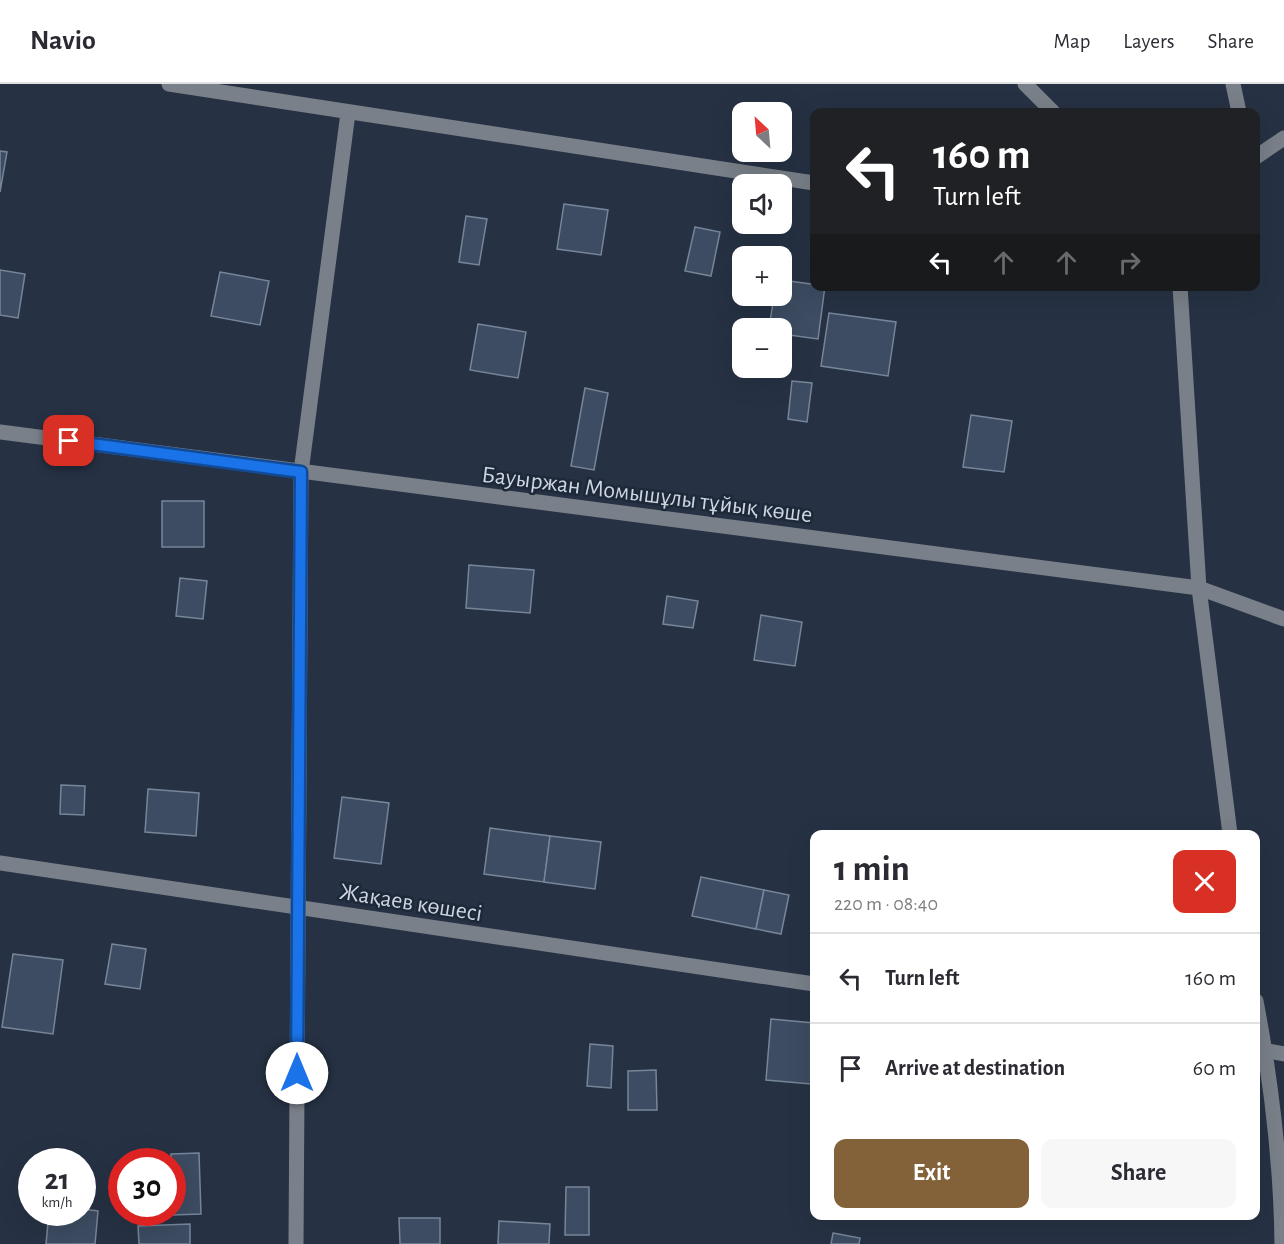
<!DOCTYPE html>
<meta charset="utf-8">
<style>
:root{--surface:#fff;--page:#f7f7f7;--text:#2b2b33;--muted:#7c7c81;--line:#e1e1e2;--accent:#846239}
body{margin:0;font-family:"Alegreya Sans",sans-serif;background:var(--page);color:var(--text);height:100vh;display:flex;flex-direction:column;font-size:22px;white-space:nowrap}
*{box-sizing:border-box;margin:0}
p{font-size:20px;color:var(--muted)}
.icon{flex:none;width:33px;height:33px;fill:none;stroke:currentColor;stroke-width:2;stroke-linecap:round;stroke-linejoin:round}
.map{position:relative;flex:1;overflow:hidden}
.side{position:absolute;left:810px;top:746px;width:450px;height:390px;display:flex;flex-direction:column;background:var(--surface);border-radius:12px;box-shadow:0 6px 24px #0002}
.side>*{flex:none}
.guide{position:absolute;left:810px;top:24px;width:450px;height:183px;border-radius:12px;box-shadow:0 6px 24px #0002;background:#202124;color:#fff;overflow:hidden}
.needle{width:39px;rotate:334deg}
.tools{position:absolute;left:732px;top:18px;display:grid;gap:12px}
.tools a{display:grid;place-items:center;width:60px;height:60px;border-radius:12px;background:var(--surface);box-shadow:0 6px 24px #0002;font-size:30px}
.speed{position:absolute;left:18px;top:1064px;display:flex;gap:12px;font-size:30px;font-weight:700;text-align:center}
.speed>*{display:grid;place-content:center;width:78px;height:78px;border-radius:50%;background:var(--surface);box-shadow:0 6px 24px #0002;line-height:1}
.speed small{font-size:15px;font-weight:400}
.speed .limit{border:9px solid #d22;background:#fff;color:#111}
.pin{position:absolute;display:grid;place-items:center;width:51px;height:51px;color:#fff;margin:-26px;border-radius:12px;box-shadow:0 3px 9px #0006}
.me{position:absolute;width:66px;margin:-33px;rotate:0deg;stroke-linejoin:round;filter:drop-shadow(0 0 4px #0008)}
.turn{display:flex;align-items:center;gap:21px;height:126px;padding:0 24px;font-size:27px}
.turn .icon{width:78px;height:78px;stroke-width:2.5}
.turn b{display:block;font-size:42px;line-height:51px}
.lanes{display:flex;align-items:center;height:57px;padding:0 24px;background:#0003;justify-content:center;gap:30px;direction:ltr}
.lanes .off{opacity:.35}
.round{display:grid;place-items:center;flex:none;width:63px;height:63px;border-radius:12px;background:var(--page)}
.summary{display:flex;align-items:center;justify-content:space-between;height:102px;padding:0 24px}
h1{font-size:36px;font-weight:600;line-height:45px}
.action{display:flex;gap:12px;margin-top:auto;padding:12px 24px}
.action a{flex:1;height:69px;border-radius:12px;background:var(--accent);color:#fff;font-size:24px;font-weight:600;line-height:69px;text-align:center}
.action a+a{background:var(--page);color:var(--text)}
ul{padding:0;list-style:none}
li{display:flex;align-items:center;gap:18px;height:90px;padding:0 24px;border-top:2px solid var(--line)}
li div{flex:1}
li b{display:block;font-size:22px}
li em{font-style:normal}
header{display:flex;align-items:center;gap:36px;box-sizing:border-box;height:84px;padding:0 30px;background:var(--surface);border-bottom:2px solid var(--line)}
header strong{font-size:28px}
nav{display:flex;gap:33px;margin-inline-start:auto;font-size:21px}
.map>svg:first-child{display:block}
</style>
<header>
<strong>Navio</strong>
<nav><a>Map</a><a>Layers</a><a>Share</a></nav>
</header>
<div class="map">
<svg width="1284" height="1160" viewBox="0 0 1284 1160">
<rect width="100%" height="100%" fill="#263244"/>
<g fill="#3d4c62" stroke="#778599" stroke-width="1.5">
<path d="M0,67L7,68L0,108Z"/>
<path d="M564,120L608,126L601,171L557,165Z"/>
<path d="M466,132L487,135L479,181L459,178Z"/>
<path d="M695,143L720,148L711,192L685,187Z"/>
<path d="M0,186L25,190L18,234L0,231Z"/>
<path d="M220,188L269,197L260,241L211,232Z"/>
<path d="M782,196L825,202L818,255L782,250V244H769L774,212H782Z"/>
<path d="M829,229L896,238L888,292L821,282Z"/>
<path d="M478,240L526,248L518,294L470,286Z"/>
<path d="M792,297L812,299L807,338L788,335Z"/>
<path d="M585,304L608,309L594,386L571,382Z"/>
<path d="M971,331L1012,337L1004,388L963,383Z"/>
<rect x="162" y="417" width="42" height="46"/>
<path d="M469,481L534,486L530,529L466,524Z"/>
<path d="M180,494L207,497L203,535L176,532Z"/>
<path d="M667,512L698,517L693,544L663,540Z"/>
<path d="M761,531L802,538L795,582L754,576Z"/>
<path d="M61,701L85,702L84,731L60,730Z"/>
<path d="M148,705L199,709L196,752L145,748Z"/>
<path d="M342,713L389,719L381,780L334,774Z"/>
<path d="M490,744L550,752L544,798L484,790Z"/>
<path d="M550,752L601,758L595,805L544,798Z"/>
<path d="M701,793L764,806L756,845L692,832Z"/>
<path d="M764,806L789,811L781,850L756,845Z"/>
<path d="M112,860L146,865L140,905L105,900Z"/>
<path d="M13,870L63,876L53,950L2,943Z"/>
<path d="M771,935L814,939L811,1000L766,996Z"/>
<path d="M590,960L613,962L611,1004L587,1002Z"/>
<path d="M656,986L657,1026H628V987Z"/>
<path d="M199,1069L201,1130L172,1131L171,1070Z"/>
<path d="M566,1103H589V1151H565Z"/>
<path d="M82,1125L98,1127L95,1160H46L49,1128H82Z"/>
<path d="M399,1134H440V1160H400Z"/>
<path d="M499,1137L550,1140L549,1160H498Z"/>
<path d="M190,1140V1160H139L138,1142Z"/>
<path d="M833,1149L860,1154L859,1160H831Z"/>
</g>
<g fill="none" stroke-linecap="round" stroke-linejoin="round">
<g stroke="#7a8089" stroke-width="15">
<path d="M169,0L814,99"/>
<path d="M1025,0L1053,28"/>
<path d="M1233,0L1239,28"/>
<path d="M1256,73L1284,54"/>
<path d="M1180,202L1199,504L1230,750"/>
<path d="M0,348L1199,504L1284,535"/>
<path d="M0,779L814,900"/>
<path d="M1256,917C1271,996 1281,1079 1282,1160"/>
<path d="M1257,965L1284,970"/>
<path d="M296,1160L301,388L348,29"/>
</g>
</g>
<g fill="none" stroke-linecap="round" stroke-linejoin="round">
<defs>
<path id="route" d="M69,357L301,388L297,989"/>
</defs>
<use href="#route" stroke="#114b97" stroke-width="15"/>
<use href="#route" stroke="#1a73e8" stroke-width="10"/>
</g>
<g text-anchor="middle" stroke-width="5" stroke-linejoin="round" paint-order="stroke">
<g font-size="24" fill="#ced5e1" stroke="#1d2839">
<text transform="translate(647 410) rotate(7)" y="8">Бауыржан Момышұлы тұйық көше</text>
<text transform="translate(411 818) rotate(9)" y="8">Жақаев көшесі</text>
</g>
</g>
</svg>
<div class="tools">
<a><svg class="needle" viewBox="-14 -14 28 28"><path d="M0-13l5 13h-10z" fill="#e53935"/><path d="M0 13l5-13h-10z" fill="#7c7c81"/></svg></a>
<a><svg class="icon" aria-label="sound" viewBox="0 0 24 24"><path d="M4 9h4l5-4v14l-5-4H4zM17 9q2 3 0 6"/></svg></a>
<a>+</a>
<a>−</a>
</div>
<div class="speed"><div>21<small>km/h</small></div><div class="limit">30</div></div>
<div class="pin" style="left:69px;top:357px;background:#d93025"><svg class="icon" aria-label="arrive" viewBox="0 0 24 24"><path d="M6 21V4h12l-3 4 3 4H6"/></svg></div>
<svg class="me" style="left:297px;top:989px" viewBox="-20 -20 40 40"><circle r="19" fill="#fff"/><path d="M0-13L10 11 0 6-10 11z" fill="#1a73e8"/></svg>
<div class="guide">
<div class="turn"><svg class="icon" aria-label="left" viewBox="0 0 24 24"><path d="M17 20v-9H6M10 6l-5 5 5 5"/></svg><div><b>160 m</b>Turn left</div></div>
<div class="lanes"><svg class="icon" aria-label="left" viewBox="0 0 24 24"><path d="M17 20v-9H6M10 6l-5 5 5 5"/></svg><svg class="icon off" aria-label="ahead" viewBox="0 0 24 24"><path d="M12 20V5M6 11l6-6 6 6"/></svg><svg class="icon off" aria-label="ahead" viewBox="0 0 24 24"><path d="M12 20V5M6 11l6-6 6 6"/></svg><svg class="icon off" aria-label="right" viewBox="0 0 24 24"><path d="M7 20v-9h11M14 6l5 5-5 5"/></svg></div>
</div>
<section class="side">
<div class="summary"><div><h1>1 min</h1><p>220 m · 08:40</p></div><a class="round" style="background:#d93025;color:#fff"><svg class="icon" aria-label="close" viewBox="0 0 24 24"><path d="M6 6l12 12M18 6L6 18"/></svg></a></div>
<ul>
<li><svg class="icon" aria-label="left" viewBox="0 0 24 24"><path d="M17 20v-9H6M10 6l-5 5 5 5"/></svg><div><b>Turn left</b></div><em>160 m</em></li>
<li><svg class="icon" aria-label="arrive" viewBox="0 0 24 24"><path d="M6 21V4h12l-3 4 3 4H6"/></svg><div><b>Arrive at destination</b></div><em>60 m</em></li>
</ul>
<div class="action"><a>Exit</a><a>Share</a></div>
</section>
</div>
